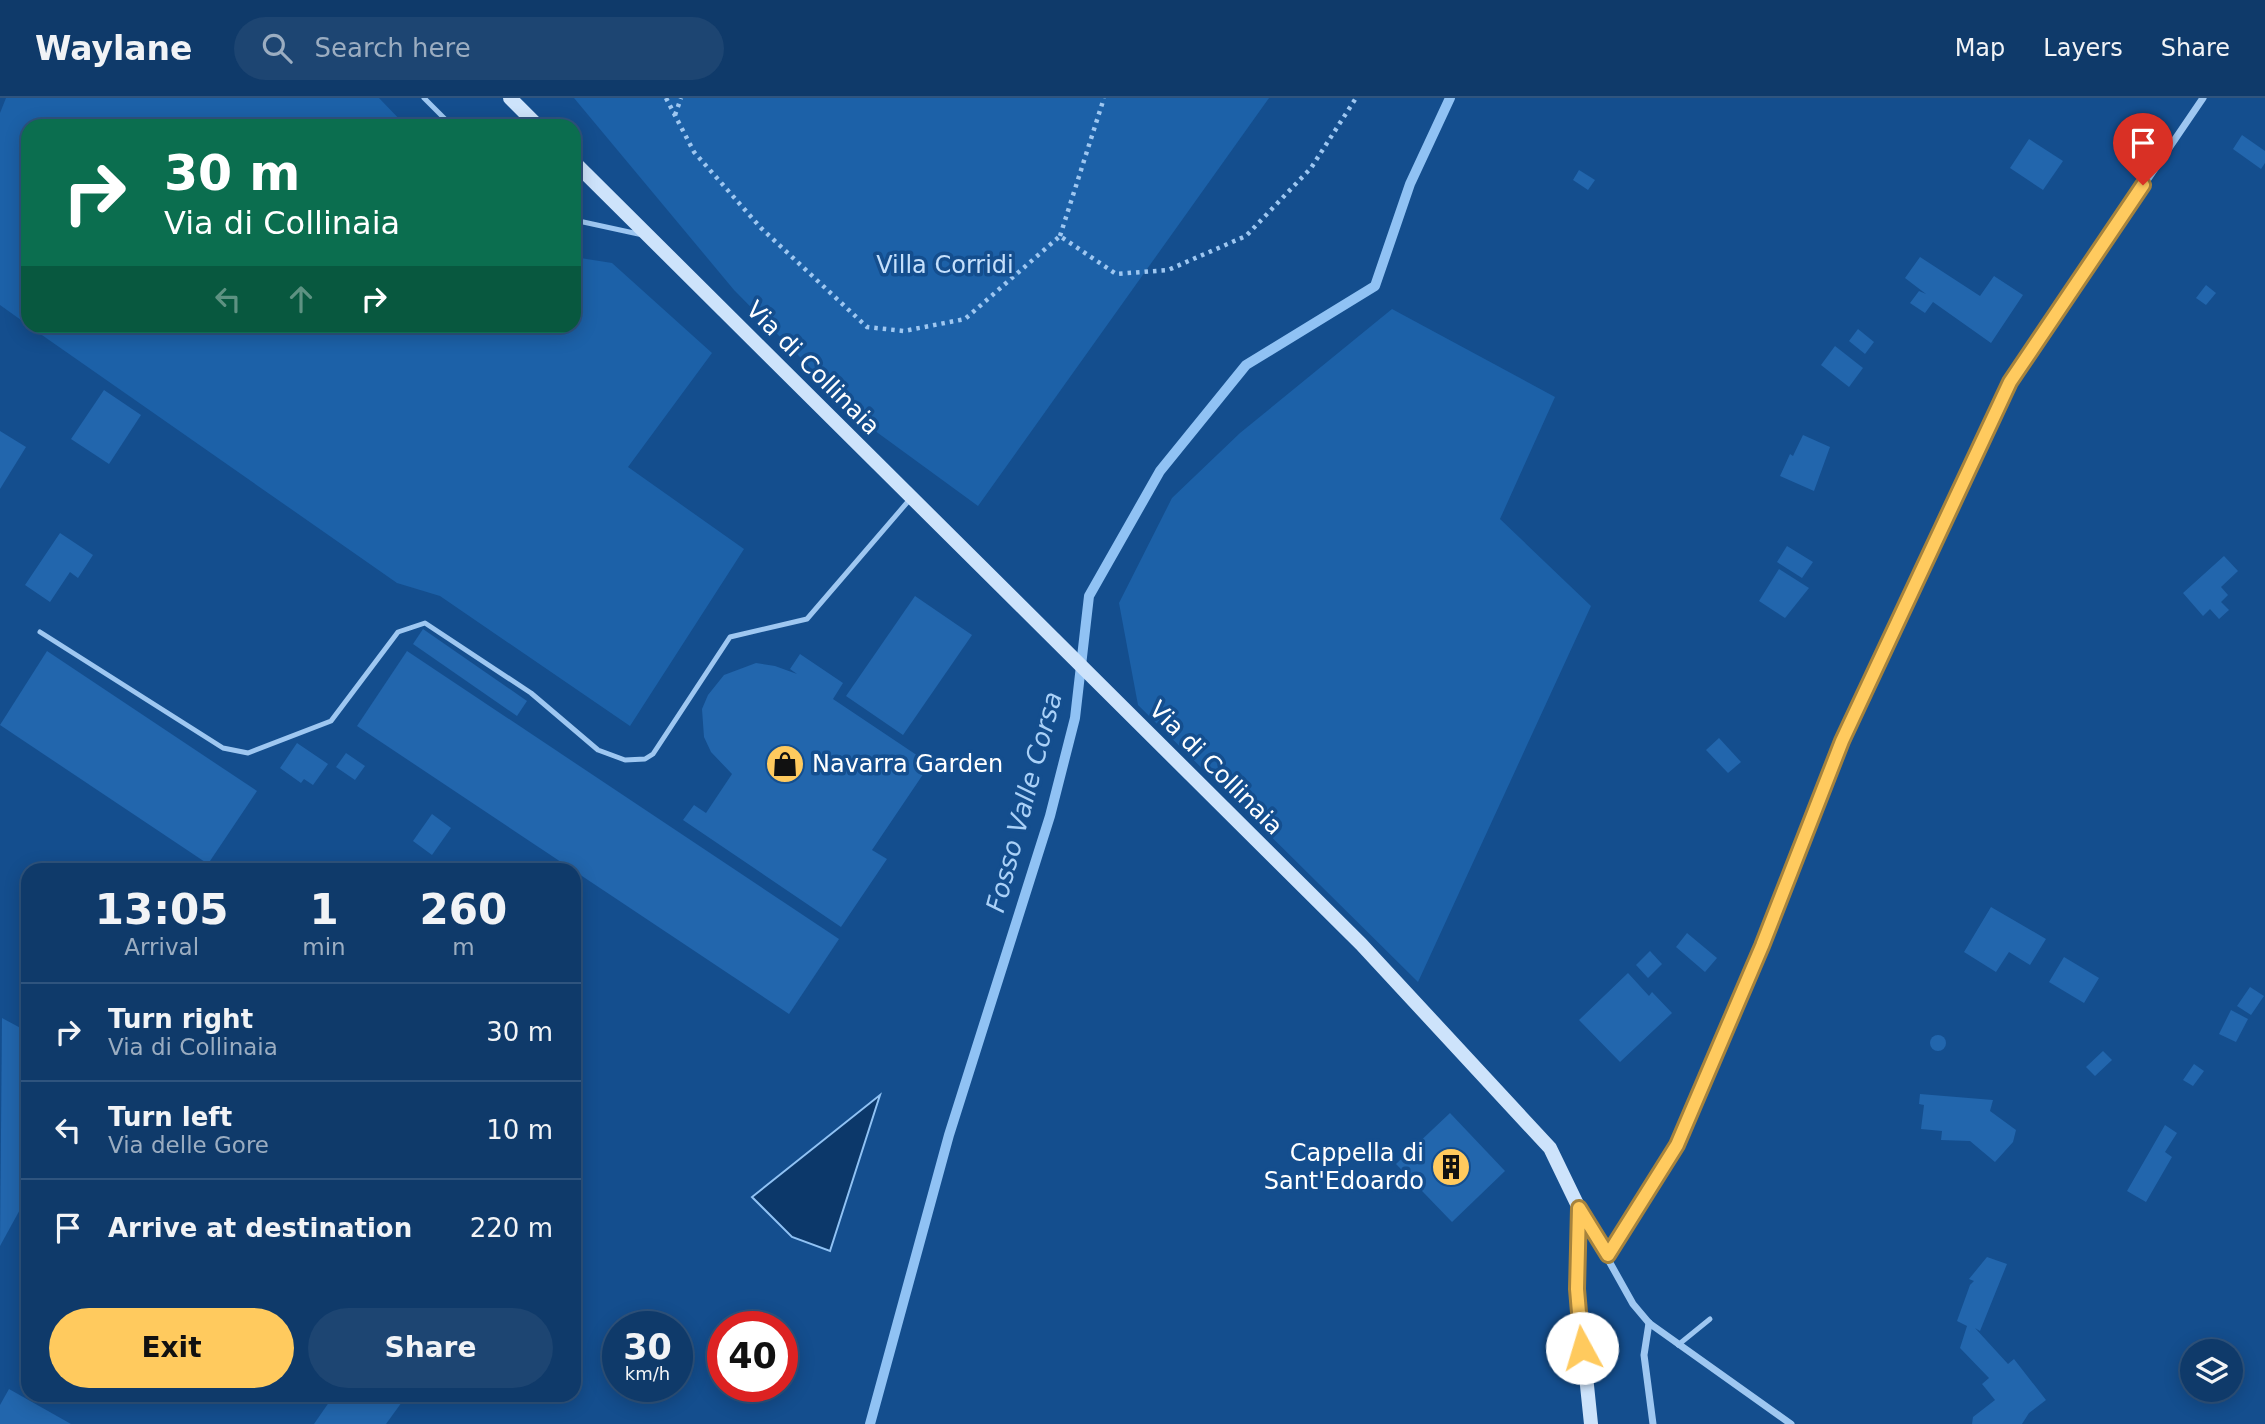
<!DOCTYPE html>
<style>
:root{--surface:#0f3a6a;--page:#1d4572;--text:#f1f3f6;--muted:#9badc1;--line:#2f547e;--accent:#ffca5e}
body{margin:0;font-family:"DejaVu Sans",sans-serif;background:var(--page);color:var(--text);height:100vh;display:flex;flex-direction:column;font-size:26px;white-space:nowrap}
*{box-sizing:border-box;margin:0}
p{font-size:23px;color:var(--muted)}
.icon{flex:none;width:38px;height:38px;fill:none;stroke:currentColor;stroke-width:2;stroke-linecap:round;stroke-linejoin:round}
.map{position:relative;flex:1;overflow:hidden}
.drawer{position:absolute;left:21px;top:765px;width:560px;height:539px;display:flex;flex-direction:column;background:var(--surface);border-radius:21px;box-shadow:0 4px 18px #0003,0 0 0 2px var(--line)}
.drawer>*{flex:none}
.top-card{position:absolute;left:21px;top:21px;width:560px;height:214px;border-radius:21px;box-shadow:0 4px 18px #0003,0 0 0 2px var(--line);background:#0b6e4f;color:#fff;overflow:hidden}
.tools{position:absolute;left:2180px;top:1241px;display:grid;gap:14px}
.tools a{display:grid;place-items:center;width:63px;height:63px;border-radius:50%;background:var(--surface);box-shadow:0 4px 18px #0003,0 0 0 2px var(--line);font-size:35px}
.speed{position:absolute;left:602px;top:1213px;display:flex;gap:14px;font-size:35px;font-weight:700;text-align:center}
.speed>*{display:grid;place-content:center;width:91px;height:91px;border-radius:50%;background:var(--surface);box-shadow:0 4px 18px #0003,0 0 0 2px var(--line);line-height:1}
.speed small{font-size:18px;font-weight:400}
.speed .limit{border:10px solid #d22;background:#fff;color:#111}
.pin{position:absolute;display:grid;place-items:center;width:60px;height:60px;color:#fff;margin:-72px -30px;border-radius:50% 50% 50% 0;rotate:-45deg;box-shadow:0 0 7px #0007}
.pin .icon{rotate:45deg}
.me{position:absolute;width:77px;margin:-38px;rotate:354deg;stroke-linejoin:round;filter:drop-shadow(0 0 5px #0008)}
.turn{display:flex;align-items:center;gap:24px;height:147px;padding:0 28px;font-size:32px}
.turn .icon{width:91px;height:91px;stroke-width:2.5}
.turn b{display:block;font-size:49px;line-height:60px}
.lanes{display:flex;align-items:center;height:66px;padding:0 28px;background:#0003;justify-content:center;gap:35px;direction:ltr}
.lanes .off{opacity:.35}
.eta{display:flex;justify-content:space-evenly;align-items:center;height:119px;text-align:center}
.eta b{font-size:42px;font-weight:600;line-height:49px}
.action{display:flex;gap:14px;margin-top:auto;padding:14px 28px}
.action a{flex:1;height:80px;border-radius:42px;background:var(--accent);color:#111;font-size:28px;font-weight:600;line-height:80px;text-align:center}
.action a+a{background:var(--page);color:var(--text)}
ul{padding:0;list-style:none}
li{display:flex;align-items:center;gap:21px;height:98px;padding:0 28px;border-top:2px solid var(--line)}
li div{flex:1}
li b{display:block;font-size:26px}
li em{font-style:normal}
header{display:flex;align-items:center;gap:42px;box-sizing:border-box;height:98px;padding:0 35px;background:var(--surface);border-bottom:2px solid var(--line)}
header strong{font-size:33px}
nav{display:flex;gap:38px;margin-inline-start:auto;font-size:24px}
.search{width:490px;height:63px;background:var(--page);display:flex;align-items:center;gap:18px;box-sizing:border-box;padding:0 24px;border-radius:38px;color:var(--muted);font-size:26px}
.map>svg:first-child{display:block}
</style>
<header>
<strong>Waylane</strong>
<div class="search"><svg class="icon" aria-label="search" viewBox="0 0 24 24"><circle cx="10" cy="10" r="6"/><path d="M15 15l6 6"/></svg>Search here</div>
<nav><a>Map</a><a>Layers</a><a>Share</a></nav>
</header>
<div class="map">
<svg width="2265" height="1326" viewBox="0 0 2265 1326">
<rect width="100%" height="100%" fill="#144e8e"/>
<g fill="#1c61a8">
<path d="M6,0H379L406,28H28V227L0,207V15Z"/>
<path d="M574,0H1269L978,408L867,327L734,192Z"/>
<path d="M574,159L612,165L712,255L628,369L744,451L630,628L440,498L397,485L29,228H574Z"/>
<path d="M1392,211L1555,299L1500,421L1591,508L1418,884L1138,607L1119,505L1172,400L1240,335Z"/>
</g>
<path fill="#0c386a" stroke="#90c2f4" stroke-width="2" d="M880,997L830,1153L792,1139L752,1099Z"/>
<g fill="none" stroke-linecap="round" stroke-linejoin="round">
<path stroke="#90c2f4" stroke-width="10" d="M870,1326L949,1037L1050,718L1075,620L1089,498L1160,373L1246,267L1375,188L1410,86L1450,0"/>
</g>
<g fill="#2266ad">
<path d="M2242,37L2265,53V65L2261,71L2233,51Z"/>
<path d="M2029,41L2063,63L2043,92L2010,70Z"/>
<path d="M1579,72L1595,82L1588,92L1573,82Z"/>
<path d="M1920,159L1980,198L1994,178L2023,197L1991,245L1933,204L1925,215L1910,205L1919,193L1926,196L1905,180Z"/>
<path d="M2206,187L2216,195L2206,207L2196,200Z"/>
<path d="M1858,231L1874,244L1865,256L1849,243Z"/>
<path d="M1835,248L1863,270L1849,289L1821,267Z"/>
<path d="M104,292L141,317L109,366L71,341Z"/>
<path d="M0,333L26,349L0,391Z"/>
<path d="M1803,337L1830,349L1814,393L1780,378L1790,356L1793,358Z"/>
<path d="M60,435L93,457L78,480L70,474L50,504L25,487Z"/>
<path d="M1787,448L1813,464L1802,480L1777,464Z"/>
<path d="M2224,458L2238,473L2221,489L2228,497L2221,504L2229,512L2219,521L2210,511L2203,518L2183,495Z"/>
<path d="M1779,471L1809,490L1785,520L1759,503Z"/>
<path d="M915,498L972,537L903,637L846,598Z"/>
<path d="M423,531L527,603L517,618L413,546Z"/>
<path d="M47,553L257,693L208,766L0,627Z"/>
<path d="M407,553L839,841L789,916L357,628Z"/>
<path d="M800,556L843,585L833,601L930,666L872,752L887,761L841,829L683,722L694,707L706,715L732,676L711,654L704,639L702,611L708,597L724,577L756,565L775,568L797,576L790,571Z"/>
<path d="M1719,640L1741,664L1728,675L1706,652Z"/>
<path d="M297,645L328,666L313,687L304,681L301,685L280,670Z"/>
<path d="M346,655L365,668L355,682L336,669Z"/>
<path d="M432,716L451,730L432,757L413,743Z"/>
<path d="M1991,809L2046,841L2030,867L2009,854L1996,874L1964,854Z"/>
<path d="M1687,835L1717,860L1705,874L1676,849Z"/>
<path d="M1650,853L1662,866L1648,880L1636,867Z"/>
<path d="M2064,859L2099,880L2084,905L2049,884Z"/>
<path d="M1628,875L1649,898L1652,894L1672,915L1620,964L1579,922Z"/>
<path d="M2250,889L2264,898L2251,917L2237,908Z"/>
<path d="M2231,912L2248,921L2236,944L2219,936Z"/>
<path d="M2,920L28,934V1097L0,1148Z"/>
<circle cx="1938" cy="945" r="8"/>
<path d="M2103,953L2112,962L2095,978L2086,969Z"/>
<path d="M2194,966L2204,973L2193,988L2183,982Z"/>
<path d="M1920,996L1993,1002L1990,1013L2016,1032L2013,1044L1995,1064L1970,1043L1941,1042L1942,1033L1921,1031L1924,1007L1919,1006Z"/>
<path d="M1450,1015L1505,1073L1452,1124L1396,1066Z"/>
<path d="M2165,1027L2177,1035L2165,1054L2172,1059L2146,1104L2127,1093Z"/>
<path d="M1987,1159L2007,1166L1980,1233L1975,1230L2008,1266L2014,1261L2046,1302L2029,1315L2022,1326H1972L1973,1319L1995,1302L1982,1286L1989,1280L1960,1250L1967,1228L1957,1223L1970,1187L1974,1183L1969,1181Z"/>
<path d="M9,1291L71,1326H0V1307Z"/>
<path d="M334,1297H407L386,1326H314Z"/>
</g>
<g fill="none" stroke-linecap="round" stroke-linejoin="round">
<g stroke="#9ec7f1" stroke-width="4.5" stroke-dasharray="3.5 5" stroke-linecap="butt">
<path d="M666,0L694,54L761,130L867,229L904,233L965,221L1060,138L1116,176L1168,172L1246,138L1311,70L1356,0"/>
<path d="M675,17L681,0"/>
<path d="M1060,138L1104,0"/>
</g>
<g stroke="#9ec7f1" stroke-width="5">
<path d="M424,0L452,28"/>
<path d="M574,122L643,137"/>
<path d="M40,534L223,650L248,655L331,623L398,534L425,525L531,595L598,652L625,662L645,661L653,656L730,539L807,521L911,400"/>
<path d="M1678,1247L1710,1221"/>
</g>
<g stroke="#9ec7f1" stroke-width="7">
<path d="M1581,1113L1633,1206L1649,1225L1791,1326"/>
<path d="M1608,1157L1677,1047L1762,848L1842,643L2010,284L2203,0"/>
<path d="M1649,1225L1644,1257L1653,1326"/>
</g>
<g stroke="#cde3fb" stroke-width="14">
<path d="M510,0L538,28"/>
<path d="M574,64L1361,846L1550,1050L1579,1110L1577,1191L1591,1326"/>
</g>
</g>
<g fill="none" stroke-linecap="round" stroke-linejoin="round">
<defs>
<path id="route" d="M1582,1250L1577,1191L1579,1110L1608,1157L1677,1047L1762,848L1842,643L2010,284L2143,87"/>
</defs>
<use href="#route" stroke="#a6833d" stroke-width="18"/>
<use href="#route" stroke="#ffca5e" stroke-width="12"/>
</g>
<defs>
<symbol id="shop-disc" viewBox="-11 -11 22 22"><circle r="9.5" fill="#ffca5e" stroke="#144e8e"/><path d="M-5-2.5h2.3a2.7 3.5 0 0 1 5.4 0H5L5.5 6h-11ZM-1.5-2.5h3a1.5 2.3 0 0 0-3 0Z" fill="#111"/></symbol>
<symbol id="building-disc" viewBox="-11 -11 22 22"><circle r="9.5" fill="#ffca5e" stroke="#144e8e"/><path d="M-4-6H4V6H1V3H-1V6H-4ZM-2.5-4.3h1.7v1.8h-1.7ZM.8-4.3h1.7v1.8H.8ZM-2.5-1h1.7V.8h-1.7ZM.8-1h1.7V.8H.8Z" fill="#111"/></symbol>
</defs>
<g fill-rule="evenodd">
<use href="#shop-disc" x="763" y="644" width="44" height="44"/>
<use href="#building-disc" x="1429" y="1047" width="44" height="44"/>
</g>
<g text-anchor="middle" stroke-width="7" stroke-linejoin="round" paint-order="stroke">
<g font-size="24" fill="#c5e0fc" stroke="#144e8e">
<text x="945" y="175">Villa Corridi</text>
</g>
<g font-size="24" fill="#fff" stroke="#144e8e">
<text transform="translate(813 270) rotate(45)" y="8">Via di Collinaia</text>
<text transform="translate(1216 670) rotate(45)" y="8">Via di Collinaia</text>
</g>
<g font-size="24" fill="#fff" stroke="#144e8e" text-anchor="start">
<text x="812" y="674">Navarra Garden</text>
<text x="1424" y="1063" text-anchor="end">Cappella di<tspan x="1424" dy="28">Sant'Edoardo</tspan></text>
</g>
<g font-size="26" font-style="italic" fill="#aad1f8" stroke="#144e8e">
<text transform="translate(1024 704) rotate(-75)" y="9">Fosso Valle Corsa</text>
</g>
</g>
</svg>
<div class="tools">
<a><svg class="icon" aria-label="layers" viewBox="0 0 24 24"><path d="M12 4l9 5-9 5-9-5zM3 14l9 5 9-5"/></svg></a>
</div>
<div class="speed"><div>30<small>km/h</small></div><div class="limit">40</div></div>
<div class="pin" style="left:2143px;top:87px;background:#d93025"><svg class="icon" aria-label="arrive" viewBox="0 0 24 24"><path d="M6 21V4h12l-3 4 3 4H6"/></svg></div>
<svg class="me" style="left:1582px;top:1250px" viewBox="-20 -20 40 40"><circle r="19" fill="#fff"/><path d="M0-13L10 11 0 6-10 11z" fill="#ffca5e"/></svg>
<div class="top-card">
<div class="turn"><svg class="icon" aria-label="right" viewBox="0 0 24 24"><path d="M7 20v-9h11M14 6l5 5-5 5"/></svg><div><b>30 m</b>Via di Collinaia</div></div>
<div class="lanes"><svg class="icon off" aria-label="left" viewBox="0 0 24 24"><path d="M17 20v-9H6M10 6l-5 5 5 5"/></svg><svg class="icon off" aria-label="ahead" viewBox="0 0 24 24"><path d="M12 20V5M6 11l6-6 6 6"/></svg><svg class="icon" aria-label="right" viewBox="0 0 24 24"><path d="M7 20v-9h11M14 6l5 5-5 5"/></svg></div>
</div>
<section class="drawer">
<div class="eta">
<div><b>13:05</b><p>Arrival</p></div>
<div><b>1</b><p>min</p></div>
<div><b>260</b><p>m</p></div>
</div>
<ul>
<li><svg class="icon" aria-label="right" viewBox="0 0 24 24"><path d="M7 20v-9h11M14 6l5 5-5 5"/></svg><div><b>Turn right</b><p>Via di Collinaia</p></div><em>30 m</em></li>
<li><svg class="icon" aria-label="left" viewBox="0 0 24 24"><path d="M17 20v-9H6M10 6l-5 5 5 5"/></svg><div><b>Turn left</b><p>Via delle Gore</p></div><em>10 m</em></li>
<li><svg class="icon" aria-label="arrive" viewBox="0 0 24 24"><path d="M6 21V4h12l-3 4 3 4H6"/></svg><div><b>Arrive at destination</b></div><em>220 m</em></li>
</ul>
<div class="action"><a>Exit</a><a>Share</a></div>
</section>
</div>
